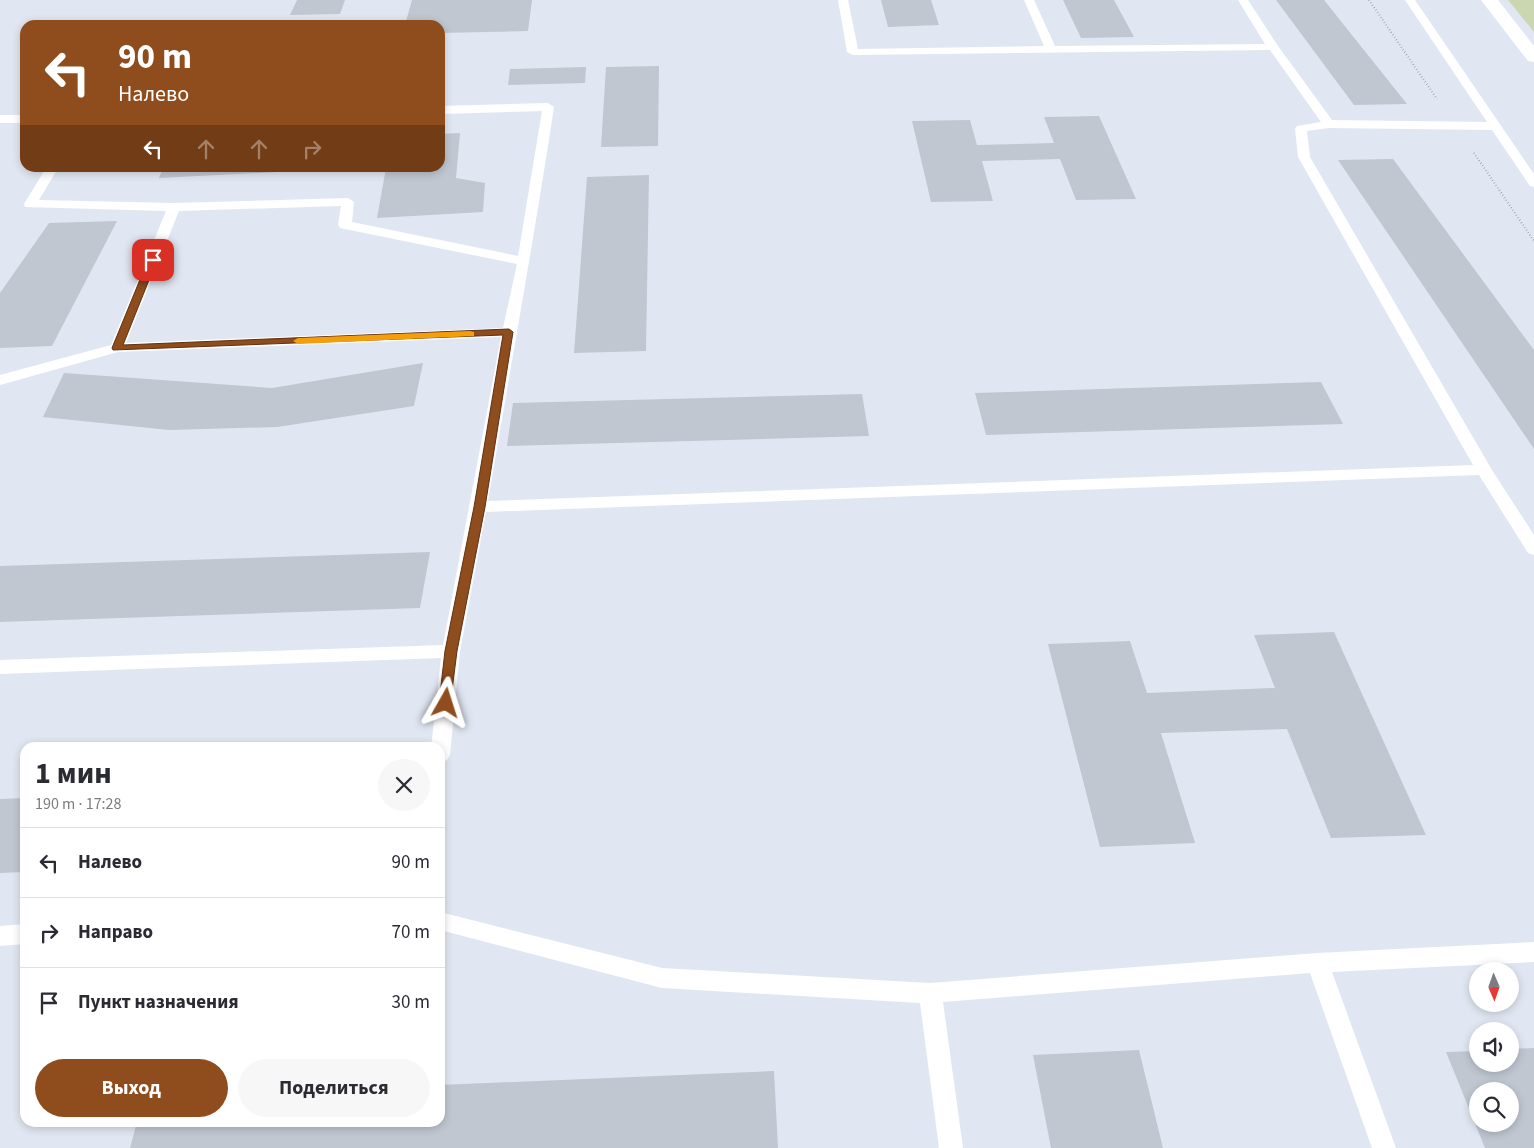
<!DOCTYPE html>
<html lang="ru">
<meta charset="utf-8">
<style>
:root{--surface:#fff;--page:#f7f7f7;--text:#2b2b33;--muted:#7c7c81;--line:#e1e1e2;--accent:#8f4c1c}
body{margin:0;font-family:"Source Sans 3",sans-serif;background:var(--page);color:var(--text);height:100vh;display:flex;flex-direction:column;font-size:19px;white-space:nowrap}
*{box-sizing:border-box;margin:0}
p{font-size:16px;color:var(--muted)}
.icon{flex:none;width:28px;height:28px;fill:none;stroke:currentColor;stroke-width:2;stroke-linecap:round;stroke-linejoin:round}
.map{position:relative;flex:1;overflow:hidden}
.sheet{position:absolute;left:20px;top:742px;width:425px;height:385px;display:flex;flex-direction:column;background:var(--surface);border-radius:15px;box-shadow:0 2px 8px #0003}
.sheet>*{flex:none}
.hud{position:absolute;left:20px;top:20px;width:425px;height:152px;border-radius:15px;box-shadow:0 2px 8px #0003;background:#8f4c1c;color:#fff;overflow:hidden}
.needle{width:32px;rotate:178deg}
.buttons{position:absolute;left:1469px;top:962px;display:grid;gap:10px}
.buttons a{display:grid;place-items:center;width:50px;height:50px;border-radius:50%;background:var(--surface);box-shadow:0 2px 8px #0003;font-size:25px}
.pin{position:absolute;display:grid;place-items:center;width:42px;height:42px;color:#fff;margin:-21px;border-radius:10px;box-shadow:0 2px 8px #0006}
.me{position:absolute;width:55px;margin:-28px;rotate:6deg;stroke-linejoin:round;filter:drop-shadow(0 0 4px #0008)}
.turn{display:flex;align-items:center;gap:18px;height:105px;padding:0 15px;font-size:22px}
.turn .icon{width:65px;height:65px;stroke-width:2.5}
.turn b{display:block;font-size:35px;line-height:42px}
.lanes{display:flex;align-items:center;height:48px;padding:0 15px;background:#0003;justify-content:center;gap:25px;direction:ltr}
.lanes .off{opacity:.35}
.round{display:grid;place-items:center;flex:none;width:52px;height:52px;border-radius:26px;background:var(--page)}
.headline{display:flex;align-items:center;justify-content:space-between;height:85px;padding:0 15px}
h1{font-size:30px;font-weight:700;line-height:38px}
.action{display:flex;gap:10px;margin-top:auto;padding:10px 15px}
.action a{flex:1;height:58px;border-radius:30px;background:var(--accent);color:#fff;font-size:20px;font-weight:700;line-height:58px;text-align:center}
.action a+a{background:var(--page);color:var(--text)}
ul{padding:0;list-style:none}
li{display:flex;align-items:center;gap:15px;height:70px;padding:0 15px;border-top:1px solid var(--line)}
li div{flex:1}
li b{display:block;font-size:19px}
li em{font-style:normal}
.map>svg:first-child{display:block}
</style>
<div class="map">
<svg width="1534" height="1148" viewBox="0 0 1534 1148">
<rect width="100%" height="100%" fill="#e1e7f2"/>
<path fill="#cbd7b0" d="M1508,0H1534V32Z"/>
<g fill="#c0c7d1" fill-rule="evenodd">
<path d="M297,0H345L340,14L290,15Z"/>
<path d="M412,0H532L528,31L440,33V25H405Z"/>
<path d="M881,0H931L939,25L888,27Z"/>
<path d="M1063,0H1114L1134,37L1081,38Z"/>
<path d="M1276,0H1324L1407,104L1354,105Z"/>
<path d="M659,66L658,146L601,147L606,67Z"/>
<path d="M586,67L585,83L508,85L510,69Z"/>
<path d="M1099,116L1136,199L1076,200L1060,159L982,161L993,201L931,202L912,121L970,120L977,145L1054,143L1044,117Z"/>
<path d="M460,133L456,178L485,183L483,212L377,218L386,168H440V134Z"/>
<path d="M1393,159L1534,350V449L1338,160Z"/>
<path d="M163,168H337V169L159,178Z"/>
<path d="M649,175L646,351L574,353L587,177Z"/>
<path d="M117,221L52,346L0,348V293L49,223Z"/>
<path d="M423,363L414,406L277,427L169,430L43,417L64,373L272,388Z"/>
<path d="M1321,382L1343,424L986,435L975,393Z"/>
<path d="M862,394L869,436L507,446L513,403Z"/>
<path d="M430,552L420,608L0,622V566Z"/>
<path d="M1334,632L1426,835L1331,838L1287,729L1161,733L1195,843L1100,847L1048,644L1130,641L1147,693L1275,688L1254,635Z"/>
<path d="M25,798V872L0,873V799Z"/>
<path d="M1534,1048V1148H1485L1446,1052L1478,1051V1064H1510V1049ZM1478,1091H1510V1124H1478Z"/>
<path d="M1139,1050L1163,1148H1051L1033,1055Z"/>
<path d="M774,1071L778,1148H130L137,1122H440V1085Z"/>
</g>
<g fill="none" stroke-linecap="round" stroke-linejoin="round">
<g stroke="#7d8189" stroke-width="2" stroke-dasharray="0.5 2.5" stroke-linecap="butt">
<path d="M1369,0L1437,99"/>
<path d="M1474,153L1534,241"/>
</g>
<g fill="#fff" fill-rule="evenodd">
<path d="M838,0H848L858,49L1044,46L1024,0H1034L1055,46L1265,44L1238,0H1248L1278,46L1332,120L1487,122L1405,0H1415L1534,174V187L1530,186L1492,130L1329,128L1307,131L1310,157L1492,470L1534,535V555L1528,553L1479,475L486,512L460,651L450,755L447,760L440,763V748H431L441,658L0,674V660L443,645L501,337L118,352L0,385V375L111,345L166,211L25,207L24,204L46,168H58L39,200L174,203L348,198L354,202L352,222L518,256L542,111L440,114V106L548,103L554,107C534,239 510,370 488,501L1473,465L1298,157L1295,129L1297,126L1321,122L1270,50L853,55L847,52ZM341,206L338,225L340,228L517,264L503,328L126,343L179,211Z"/>
<rect x="0" y="115" width="25" height="8"/>
<path d="M440,912L662,968L930,983L1317,953L1534,942V962L1332,972L1396,1148H1372L1310,973L943,1002L963,1148H939L920,1003L662,988L440,930Z"/>
<path d="M25,924V944L0,946V926Z"/>
</g>
<path fill="#fff" fill-rule="evenodd" d="M1481,0H1498L1534,46V62L1528,61Z"/>
</g>
<path fill="#8f4c1c" stroke="#5d3112" d="M153,257L157,260L123,345L509,329L513,332L485,507L457,651L450,706L446,708L439,703L445,651L474,507L503,335L113,350L112,348L148,260Z"/>
<path fill="#f59e0b" d="M470,331L474,332V336L298,344L293,341L298,338Z"/>
</svg>
<div class="buttons">
<a><svg class="needle" viewBox="-14 -14 28 28"><path d="M0-13l5 13h-10z" fill="#e53935"/><path d="M0 13l5-13h-10z" fill="#7c7c81"/></svg></a>
<a><svg class="icon" aria-label="sound" viewBox="0 0 24 24"><path d="M4 9h4l5-4v14l-5-4H4zM17 9q2 3 0 6"/></svg></a>
<a><svg class="icon" aria-label="search" viewBox="0 0 24 24"><circle cx="10" cy="10" r="6"/><path d="M15 15l6 6"/></svg></a>
</div>
<div class="pin" style="left:153px;top:260px;background:#d93025"><svg class="icon" aria-label="arrive" viewBox="0 0 24 24"><path d="M6 21V4h12l-3 4 3 4H6"/></svg></div>
<svg class="me" style="left:446px;top:703px" viewBox="-20 -20 40 40"><path d="M0-17L14 15 0 8-14 15z" fill="#8f4c1c" stroke="#fff" stroke-width="4"/></svg>
<div class="hud">
<div class="turn"><svg class="icon" aria-label="left" viewBox="0 0 24 24"><path d="M17 20v-9H6M10 6l-5 5 5 5"/></svg><div><b>90 m</b>Налево</div></div>
<div class="lanes"><svg class="icon" aria-label="left" viewBox="0 0 24 24"><path d="M17 20v-9H6M10 6l-5 5 5 5"/></svg><svg class="icon off" aria-label="ahead" viewBox="0 0 24 24"><path d="M12 20V5M6 11l6-6 6 6"/></svg><svg class="icon off" aria-label="ahead" viewBox="0 0 24 24"><path d="M12 20V5M6 11l6-6 6 6"/></svg><svg class="icon off" aria-label="right" viewBox="0 0 24 24"><path d="M7 20v-9h11M14 6l5 5-5 5"/></svg></div>
</div>
<section class="sheet">
<div class="headline"><div><h1>1 мин</h1><p>190 m · 17:28</p></div><a class="round"><svg class="icon" aria-label="close" viewBox="0 0 24 24"><path d="M6 6l12 12M18 6L6 18"/></svg></a></div>
<ul>
<li><svg class="icon" aria-label="left" viewBox="0 0 24 24"><path d="M17 20v-9H6M10 6l-5 5 5 5"/></svg><div><b>Налево</b></div><em>90 m</em></li>
<li><svg class="icon" aria-label="right" viewBox="0 0 24 24"><path d="M7 20v-9h11M14 6l5 5-5 5"/></svg><div><b>Направо</b></div><em>70 m</em></li>
<li><svg class="icon" aria-label="arrive" viewBox="0 0 24 24"><path d="M6 21V4h12l-3 4 3 4H6"/></svg><div><b>Пункт назначения</b></div><em>30 m</em></li>
</ul>
<div class="action"><a>Выход</a><a>Поделиться</a></div>
</section>
</div>
